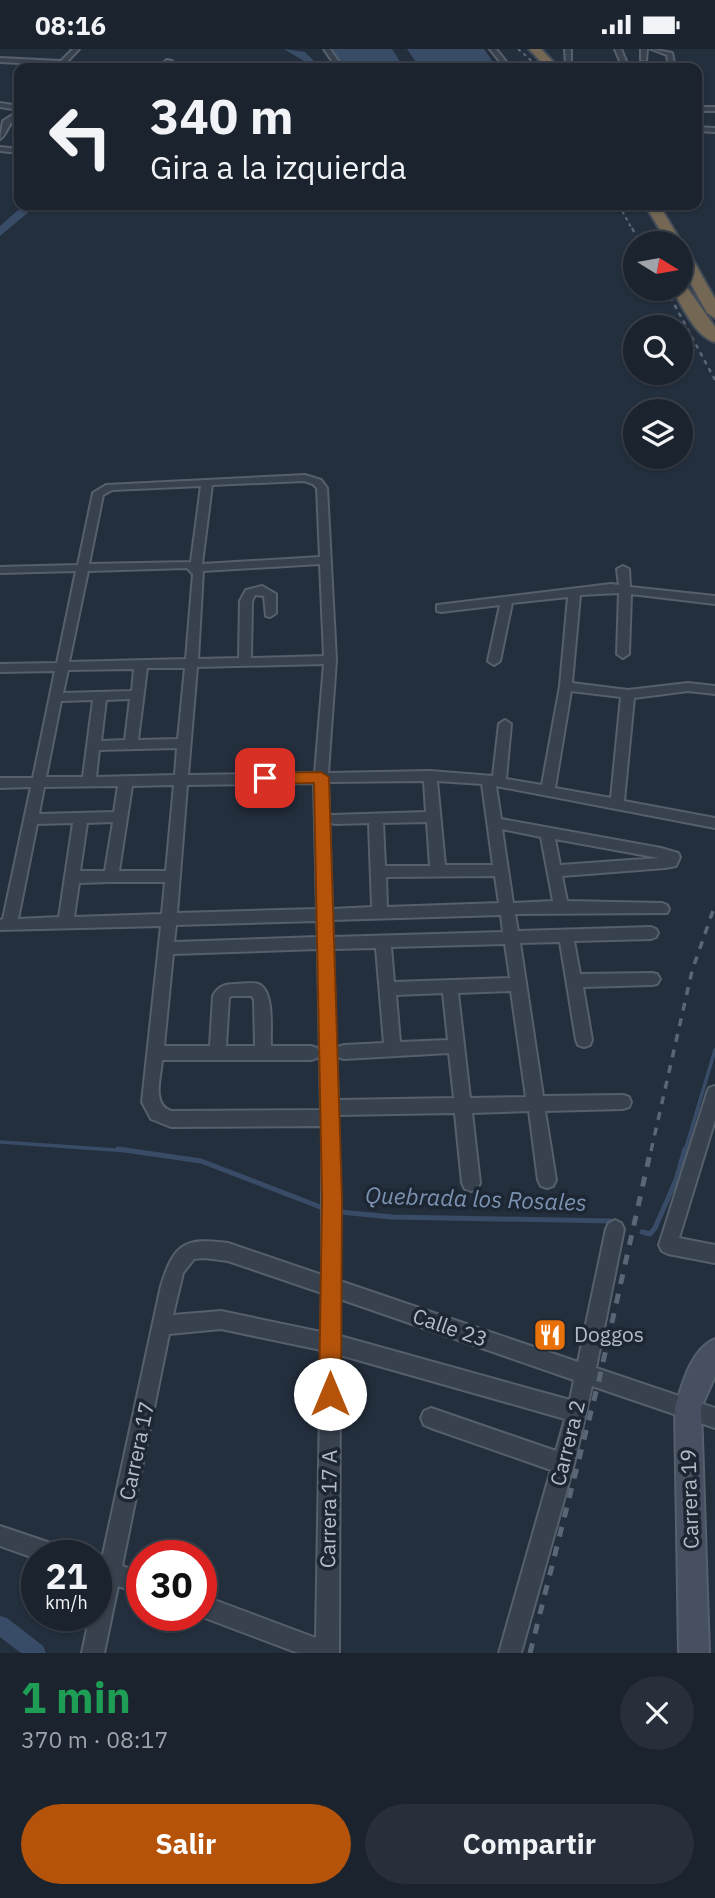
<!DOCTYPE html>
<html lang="es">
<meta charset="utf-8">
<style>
:root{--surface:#1b232e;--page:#282f3a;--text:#f1f3f6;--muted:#a0a4aa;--line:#39404a;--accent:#b45309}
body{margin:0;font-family:"IBM Plex Sans",sans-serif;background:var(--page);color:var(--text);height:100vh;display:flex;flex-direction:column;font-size:26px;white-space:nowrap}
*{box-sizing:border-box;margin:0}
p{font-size:23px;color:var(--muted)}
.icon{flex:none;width:38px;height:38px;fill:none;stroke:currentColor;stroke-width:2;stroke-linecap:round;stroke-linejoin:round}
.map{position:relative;height:1604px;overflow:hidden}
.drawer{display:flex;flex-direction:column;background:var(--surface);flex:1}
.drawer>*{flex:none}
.banner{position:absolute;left:14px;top:14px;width:688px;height:147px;border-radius:14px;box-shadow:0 2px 5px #0004,0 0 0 2px var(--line);background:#1b232e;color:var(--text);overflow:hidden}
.needle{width:46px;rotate:101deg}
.fabs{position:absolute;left:623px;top:182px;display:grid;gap:14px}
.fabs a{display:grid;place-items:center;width:70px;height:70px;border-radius:50%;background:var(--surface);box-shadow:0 2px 5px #0004,0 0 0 2px var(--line);font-size:35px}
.speed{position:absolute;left:21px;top:1491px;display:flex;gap:14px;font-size:35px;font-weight:700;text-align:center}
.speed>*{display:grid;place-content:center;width:91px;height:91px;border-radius:50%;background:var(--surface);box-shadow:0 2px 5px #0004,0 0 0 2px var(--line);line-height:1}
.speed small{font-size:18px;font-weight:400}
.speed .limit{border:10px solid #d22;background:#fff;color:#111}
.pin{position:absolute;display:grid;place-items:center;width:60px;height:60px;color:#fff;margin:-30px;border-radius:14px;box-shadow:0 4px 10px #0006}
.me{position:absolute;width:77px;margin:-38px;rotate:0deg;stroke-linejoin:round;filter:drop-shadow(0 0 5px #0008)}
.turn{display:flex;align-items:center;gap:24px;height:147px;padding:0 21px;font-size:32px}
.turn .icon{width:91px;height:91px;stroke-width:2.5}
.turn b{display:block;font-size:49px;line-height:60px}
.round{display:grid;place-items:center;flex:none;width:74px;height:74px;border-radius:37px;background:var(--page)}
.head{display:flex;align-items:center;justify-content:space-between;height:119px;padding:0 21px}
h1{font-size:42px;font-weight:700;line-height:52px;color:#1e9e55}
.action{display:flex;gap:14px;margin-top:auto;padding:14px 21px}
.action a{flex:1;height:80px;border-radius:42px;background:var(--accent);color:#fff;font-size:28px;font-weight:700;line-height:80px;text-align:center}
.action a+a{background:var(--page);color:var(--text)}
.status{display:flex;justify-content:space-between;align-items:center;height:49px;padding:0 35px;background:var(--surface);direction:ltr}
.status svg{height:19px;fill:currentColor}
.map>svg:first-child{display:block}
</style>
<div class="status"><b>08:16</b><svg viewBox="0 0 49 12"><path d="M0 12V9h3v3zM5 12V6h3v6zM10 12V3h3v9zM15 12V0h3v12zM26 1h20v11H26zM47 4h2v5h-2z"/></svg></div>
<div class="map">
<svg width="715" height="1604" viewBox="0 0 715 1604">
<rect width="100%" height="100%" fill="#242f3e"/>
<g fill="#394c67">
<path d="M332,0H392L404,19H344Z"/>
<path d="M407,0H484L497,19H420Z"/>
</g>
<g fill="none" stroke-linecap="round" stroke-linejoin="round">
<g stroke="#394c67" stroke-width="3.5">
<path d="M0,1093L130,1102"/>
<path d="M685,1102L715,1001"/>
</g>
<g stroke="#394c67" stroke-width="5">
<path d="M118,1100L201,1112L323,1159"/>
<path d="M340,1163L392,1168L611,1172"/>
<path d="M642,1183L650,1185L655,1179L676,1131L685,1100"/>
</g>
<path fill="#394c67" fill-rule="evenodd" d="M0,1567L7,1569L43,1597L46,1604H21L0,1588Z"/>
<g fill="#394c67" fill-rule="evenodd">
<path d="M284,0L305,3L314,12L310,19H300L304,12Z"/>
<path d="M24,156H37L0,187V177Z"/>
</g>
<defs>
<g id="street">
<path d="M73,0H79L61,19H57L58,16L0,13V9L61,12Z"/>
<path d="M324,0H330L343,19H337Z"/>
<path d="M490,0H496L511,19H505Z"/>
<path d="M565,0H571V18L566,17Z"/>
<path d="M615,0H621L629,19H623Z"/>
<path d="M641,0H647L646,12L641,11Z"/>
<path d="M651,0L672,4L675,19H669L667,6Z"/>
<path d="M167,11L172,12L164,19H157Z"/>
<path d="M0,54L19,57V61L0,58Z"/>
<rect x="696" y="58" width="19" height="4"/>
<path d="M19,62V67C5,76 9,84 0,90L3,72Z"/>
<path d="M696,78L715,79V83L696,82Z"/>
<path d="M0,98L19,100V104L0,102Z"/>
<path d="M305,426L321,431L327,439L336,611L328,724L430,722L493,727L499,675L505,671L511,675L506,730L542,736L560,637L568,548L512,554L500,612L494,616L488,612L500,556L441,563L437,562V556L611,535L619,536L617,520L623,517L629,520L630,538L715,547V555L631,545L629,605L623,609L617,605L619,544L580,546L572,634L628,641L688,634L715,637V645L688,642L634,649L624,752L715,769V779L496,737L501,770L661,799L678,804L680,808L676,817L665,819L562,827L567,852L662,854L667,856L669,860L667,864L515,865L518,882L651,878L656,880L658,884L656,888L651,890L574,892L580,925L652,924L657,925L660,930L657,935L652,936L583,938L592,991L590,996L584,998L578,996L576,991L560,893L520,894L543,1047L623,1046L629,1048L631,1053L629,1058L623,1060L545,1062L556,1131L553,1137L547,1139L541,1137L538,1131L529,1062L472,1064L480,1134L477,1140L471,1142L465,1140L462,1134L455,1064L338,1066L340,1232L578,1313L606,1180L609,1174L615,1171L621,1174L624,1180L596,1319L715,1359V1379L592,1337L574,1415L521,1604H499L551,1421L431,1379L424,1376L421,1369L424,1362L431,1359L556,1402L565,1370L340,1306L339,1604H298L197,1566H201V1546L316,1589L321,1301L221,1280L169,1285L122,1517L142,1524V1546L118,1537L104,1604H82L90,1566H96L98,1529H96V1508L102,1510L161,1237C174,1195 184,1188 228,1194L322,1226V1077L171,1078L151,1070L142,1053L161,877L0,881V871L3,870L31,738L0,739V729H33L55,622L0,623V615L57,614L76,522L0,524V518L78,516L93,444L106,436ZM304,432L313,435L317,439L320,508L202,515L212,436ZM201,437L191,513L89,515L103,446L112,441ZM320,515L324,607L251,609L252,552L255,546L264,547L266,567L270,568L276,564V545L262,537L246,541L240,552L239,609L198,610L203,522ZM187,519L193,525L186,610L69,613L88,522ZM324,615L315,724L188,726L197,618ZM147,619H185L178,690L138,691ZM134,620L132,642L63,644L68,621ZM571,642L621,648L611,749L555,739ZM130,650L125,691L101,692L106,651ZM93,651L83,728H46L61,652ZM177,699L175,726L96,728L99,701ZM424,732L426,763L331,766L329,770L331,774L336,775L369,774L372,858L332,860L328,733ZM437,732L482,735L493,816H445ZM314,734L317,860L177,864L187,736ZM174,736L166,822H119L132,737ZM118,737L114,763L39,765L44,738ZM113,773L105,822H80L87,774ZM427,773L430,817H385L383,774ZM73,774L59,868L18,870L37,775ZM502,780L541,788L553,852L513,854ZM555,790L659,809L560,816ZM495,827L499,854L387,858L386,828ZM110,833H165L162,865L74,868L79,834ZM501,866L503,883L333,888L332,871ZM317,872L318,888L174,893L176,876ZM505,895L510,929L394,933L391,898ZM376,899L384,994L344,996L338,998L336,1003L333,900ZM318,900L321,1061L171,1062C151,1055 161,1028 162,1011H311L317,1009L319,1004L317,999L311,997H271C270,982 275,941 258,935C251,933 242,935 236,935C225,935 218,937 213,947L210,997H164L173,905ZM511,942L526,1048L470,1049L458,944ZM443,944L448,991L400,993L396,946ZM231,947H252L254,951L255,997H226L229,949ZM336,1003L338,1008L344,1010L449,1004L454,1049L338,1051ZM204,1209L228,1212L322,1244L321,1283L221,1262L173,1266L183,1224L194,1210ZM340,1250L574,1331L570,1351L340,1287Z"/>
<path d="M715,1037V1071L679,1189L715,1196V1214L668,1205L662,1202L659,1196L707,1044L709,1039Z"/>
<path d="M0,1477L68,1500L71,1507H37V1510L0,1497Z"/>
</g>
<path id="secondary" d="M715,1290V1327L701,1359L709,1604H679L675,1359C682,1336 691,1300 715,1290Z"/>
<g id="highway">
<path d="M529,0H541L559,19H547Z"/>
<path d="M645,156H659L682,194L681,197V194H668Z"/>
<path d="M681,200L689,204L715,250V269L707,264L681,217Z"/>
<path d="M681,235L686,237L715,278V293C695,288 682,256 672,240H681Z"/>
</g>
</defs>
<use href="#street" stroke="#565f6c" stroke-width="4"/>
<use href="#secondary" stroke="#565f6c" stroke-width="4"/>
<use href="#highway" stroke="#434c59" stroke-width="4"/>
<use href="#street" fill="#38414e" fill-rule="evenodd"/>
<use href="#secondary" fill="#465061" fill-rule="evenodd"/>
<use href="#highway" fill="#746855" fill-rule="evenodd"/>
<g stroke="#5a6575" stroke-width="2" stroke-dasharray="3.5 3.5" stroke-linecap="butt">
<path d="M518,0L540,19"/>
<path d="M619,156L632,180"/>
</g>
<g stroke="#5a6575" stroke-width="2.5" stroke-dasharray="4.5 4.5" stroke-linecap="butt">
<path d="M632,179L640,194"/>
<path d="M666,240L715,331"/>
</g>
<path stroke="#5a6575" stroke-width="3.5" stroke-dasharray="8 8" stroke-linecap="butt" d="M651,1102L692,922L715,856"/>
<path stroke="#5a6575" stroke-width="5" stroke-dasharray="10 10" stroke-linecap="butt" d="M530,1604L599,1331L651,1100"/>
</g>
<path fill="#b45309" stroke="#753606" stroke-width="2" d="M321,723L329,728L342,1149L341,1345L338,1353L330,1356L322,1353L319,1345L322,1149L314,734L265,735L258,729L265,724Z"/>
<defs>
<symbol id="restaurant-square" viewBox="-11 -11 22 22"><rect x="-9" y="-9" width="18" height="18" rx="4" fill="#e8710a" stroke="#1d2633"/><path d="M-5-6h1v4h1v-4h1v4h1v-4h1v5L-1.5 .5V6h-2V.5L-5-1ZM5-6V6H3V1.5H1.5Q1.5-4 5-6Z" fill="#fff"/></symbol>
</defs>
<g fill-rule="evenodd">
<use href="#restaurant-square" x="531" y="1267" width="38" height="38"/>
</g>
<g text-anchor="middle" stroke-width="7" stroke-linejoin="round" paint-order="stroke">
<g font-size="21" fill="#b4bcc9" stroke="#1d2633">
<text transform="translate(450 1279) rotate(19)" y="7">Calle 23</text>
<text transform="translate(568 1394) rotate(-76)" y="7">Carrera 2</text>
<text transform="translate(137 1402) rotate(-78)" y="7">Carrera 17</text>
<text transform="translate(690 1450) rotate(-92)" y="7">Carrera 19</text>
<text transform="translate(329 1460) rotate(-89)" y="7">Carrera 17 A</text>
</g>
<g font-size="21" fill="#b4bcc9" stroke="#1d2633" text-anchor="start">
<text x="574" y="1293">Doggos</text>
</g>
<g font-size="23" font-style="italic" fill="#7c92b1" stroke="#1d2633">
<text transform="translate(476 1150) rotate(2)" y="8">Quebrada los Rosales</text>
</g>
</g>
</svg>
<div class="fabs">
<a><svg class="needle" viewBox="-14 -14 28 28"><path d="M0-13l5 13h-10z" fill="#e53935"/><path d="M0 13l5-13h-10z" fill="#a0a4aa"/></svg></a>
<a><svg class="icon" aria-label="search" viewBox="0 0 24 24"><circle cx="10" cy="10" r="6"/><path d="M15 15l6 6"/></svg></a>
<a><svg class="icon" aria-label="layers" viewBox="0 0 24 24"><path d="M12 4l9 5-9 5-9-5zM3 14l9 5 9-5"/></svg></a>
</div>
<div class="speed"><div>21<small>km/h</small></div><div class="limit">30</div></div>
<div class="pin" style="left:265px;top:729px;background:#d93025"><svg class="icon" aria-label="arrive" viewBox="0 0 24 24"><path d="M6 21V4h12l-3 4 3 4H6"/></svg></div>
<svg class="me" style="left:330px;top:1345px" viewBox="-20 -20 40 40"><circle r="19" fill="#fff"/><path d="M0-13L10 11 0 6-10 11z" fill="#b45309"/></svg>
<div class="banner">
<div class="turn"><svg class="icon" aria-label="left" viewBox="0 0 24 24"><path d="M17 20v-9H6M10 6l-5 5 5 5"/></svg><div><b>340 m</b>Gira a la izquierda</div></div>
</div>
</div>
<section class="drawer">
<div class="head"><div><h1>1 min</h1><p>370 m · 08:17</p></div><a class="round"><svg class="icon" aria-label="close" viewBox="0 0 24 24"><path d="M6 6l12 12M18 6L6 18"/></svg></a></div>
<div class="action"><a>Salir</a><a>Compartir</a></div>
</section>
